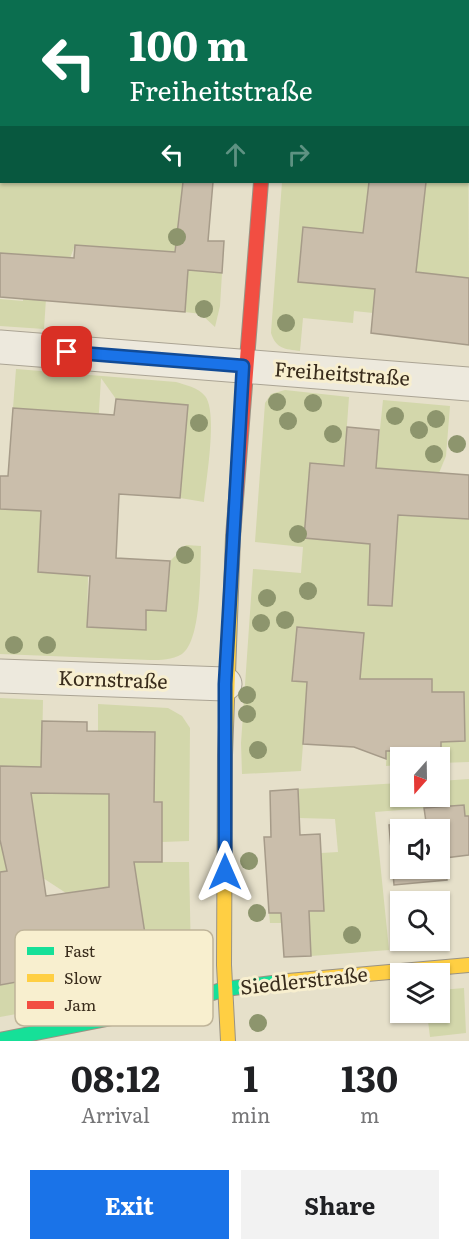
<!DOCTYPE html>
<meta charset="utf-8">
<style>
:root{--surface:#fff;--page:#f2f2f2;--text:#202124;--muted:#757577;--accent:#1a73e8}
body{margin:0;font-family:Literata,serif;background:var(--page);color:var(--text);height:100vh;display:flex;flex-direction:column;font-size:22px;white-space:nowrap}
*{box-sizing:border-box;margin:0}
p{font-size:20px;color:var(--muted)}
.icon{flex:none;width:33px;height:33px;fill:none;stroke:currentColor;stroke-width:2;stroke-linecap:round;stroke-linejoin:round}
.map{position:relative;height:1041px;overflow:hidden}
.details{display:flex;flex-direction:column;background:var(--surface);flex:1}
.details>*{flex:none}
.banner{position:absolute;left:0px;top:0px;width:470px;height:183px;box-shadow:0 2px 4px #0004;background:#0b6e4f;color:#fff;overflow:hidden}
.needle{width:39px;rotate:200deg}
.fabs{position:absolute;left:390px;top:747px;display:grid;gap:12px}
.fabs a{display:grid;place-items:center;width:60px;height:60px;border-radius:0px;background:var(--surface);box-shadow:0 2px 4px #0004;font-size:30px}
.pin{position:absolute;display:grid;place-items:center;width:51px;height:51px;color:#fff;margin:-26px;border-radius:12px;box-shadow:0 3px 9px #0006}
.me{position:absolute;width:66px;margin:-33px;rotate:0deg;stroke-linejoin:round;filter:drop-shadow(0 0 4px #0008)}
.turn{display:flex;align-items:center;gap:21px;height:126px;padding:0 30px;font-size:27px}
.turn .icon{width:78px;height:78px;stroke-width:2.5}
.turn b{display:block;font-size:42px;line-height:51px}
.lanes{display:flex;align-items:center;height:57px;padding:0 30px;background:#0003;justify-content:center;gap:30px;direction:ltr}
.lanes .off{opacity:.35}
.eta{display:flex;justify-content:space-evenly;align-items:center;height:102px;text-align:center}
.eta b{font-size:36px;font-weight:700;line-height:42px}
.primary-button{display:flex;gap:12px;margin-top:auto;padding:12px 30px}
.primary-button a{flex:1;height:69px;border-radius:0px;background:var(--accent);color:#fff;font-size:24px;font-weight:700;line-height:69px;text-align:center}
.primary-button a+a{background:var(--page);color:var(--text)}
.map>svg:first-child{display:block}
</style>
<div class="map">
<svg width="469" height="1041" viewBox="0 0 469 1041">
<rect width="100%" height="100%" fill="#e6e0ca"/>
<g fill="#d3d7ab">
<path d="M468,93L469,278L408,316L426,182H468Z"/>
<path d="M0,157L2,182H183L179,221L205,271L222,273L220,306L215,327L201,314L185,312L189,254L75,245L66,269L48,268L44,329L0,326V299L23,301L27,255L0,253Z"/>
<path d="M282,182H369L366,204L395,208L380,235L303,227L298,282L375,289L373,313L354,311L353,323L303,318L300,351C285,349 276,349 271,333Z"/>
<path d="M16,369L176,382C185,385 198,387 205,396C218,412 206,480 204,502L180,498L188,405L116,399L101,378L94,495L41,515L38,572L88,576L87,626L145,629L146,610L166,611L170,561L186,545L201,546C200,570 202,640 182,654C172,660 161,660 150,660L0,654V509H5L9,464L81,413L13,408Z"/>
<path d="M285,390L349,397L344,466L310,463L306,507L356,512L370,544V557L395,559L398,515L469,518V762L440,763V758H400V765L386,766L388,726L355,724L364,633L297,627L292,681L325,684L303,744L301,771L242,774L241,743L253,569L301,573L303,547L255,542L265,403L271,394Z"/>
<path d="M383,400L450,406L446,456L439,473L376,468Z"/>
<path d="M0,698L43,700L42,751L57,752V793H154V732L98,731V704L168,708L182,716L190,728L189,841L162,842V802L138,798L110,862H189L191,958L182,977L93,999L87,964L130,958L129,950L147,947L141,908L119,885L66,893L43,878L37,841H0L7,871L0,872Z"/>
<path d="M469,779V816H465L464,805L375,812L389,950L311,956L310,942L283,944L281,923H270L269,913L324,911L321,853L338,852L335,819L299,818L298,789L400,783V796H440V781Z"/>
<path d="M39,978L44,1009L0,1017V985Z"/>
<path d="M464,988L466,1033L430,1037L428,1021L404,1022L403,1013L440,1012V990Z"/>
</g>
<g fill="#cabeab" stroke="#a69b89" stroke-width="1.5" fill-rule="evenodd">
<path d="M183,182H213L208,241H224L222,273L188,270L185,312L0,297V253L74,258L75,245L175,252Z"/>
<path d="M369,182H426L416,272L469,278V345L371,333L375,289L298,282L303,227L363,233Z"/>
<path d="M116,399L188,405L180,498L119,494L116,558L170,561L166,611L146,610V630L87,627L90,576L38,572L41,511L0,509V476H8L13,408L114,415Z"/>
<path d="M347,427L379,430L376,468L469,475V519L398,515L392,606L368,605L370,544L304,538L310,463L344,466Z"/>
<path d="M297,627L364,633L360,679H432V692H464L465,741L441,742V751H386V759L354,747L303,744L307,682L292,681Z"/>
<path d="M42,721L87,722V731L155,732L154,802H162V862H134L147,947L129,950L130,958L38,973L39,978L0,985V872L7,871L0,840V766L41,767ZM31,793L109,794V887L46,896Z"/>
<path d="M298,789L300,835L320,834L324,911H309L311,956L284,957L281,913H269L264,837H271L270,791Z"/>
<path d="M464,805L465,816H469V855L445,858L447,880L394,885L389,825L426,822L424,808ZM400,830H440V868H400Z"/>
</g>
<g fill="none" stroke-linecap="round" stroke-linejoin="round">
<defs>
<g id="street">
<path d="M282,2V0"/>
<path d="M0,27H2"/>
<path d="M0,347L469,384"/>
<path d="M0,676L225,684"/>
</g>
<path id="fast" d="M0,1040L167,1007L225,989L288,981"/>
<g id="slow">
<path d="M288,981L469,965"/>
<path d="M228,1041L224,965L225,755L233,537"/>
</g>
<path id="jam" d="M233,537L261,182"/>
</defs>
<use href="#street" stroke="#aba494" stroke-width="35"/>
<use href="#fast" stroke="#9a9384" stroke-width="16"/>
<use href="#slow" stroke="#9a9384" stroke-width="16"/>
<use href="#jam" stroke="#9a9384" stroke-width="16"/>
<use href="#street" stroke="#ede9dd" stroke-width="33"/>
<use href="#fast" stroke="#16e098" stroke-width="14"/>
<use href="#slow" stroke="#ffcf43" stroke-width="14"/>
<use href="#jam" stroke="#f24e42" stroke-width="14"/>
</g>
<g fill="#8d956d">
<circle cx="177" cy="237" r="9"/>
<circle cx="204" cy="309" r="9"/>
<circle cx="286" cy="323" r="9"/>
<circle cx="277" cy="402" r="9"/>
<circle cx="313" cy="403" r="9"/>
<circle cx="395" cy="416" r="9"/>
<circle cx="436" cy="419" r="9"/>
<circle cx="288" cy="421" r="9"/>
<circle cx="199" cy="423" r="9"/>
<circle cx="419" cy="430" r="9"/>
<circle cx="333" cy="434" r="9"/>
<circle cx="457" cy="444" r="9"/>
<circle cx="434" cy="454" r="9"/>
<circle cx="298" cy="534" r="9"/>
<circle cx="185" cy="555" r="9"/>
<circle cx="308" cy="591" r="9"/>
<circle cx="267" cy="598" r="9"/>
<circle cx="285" cy="620" r="9"/>
<circle cx="261" cy="623" r="9"/>
<circle cx="14" cy="645" r="9"/>
<circle cx="47" cy="645" r="9"/>
<circle cx="247" cy="695" r="9"/>
<circle cx="247" cy="714" r="9"/>
<circle cx="258" cy="750" r="9"/>
<circle cx="249" cy="861" r="9"/>
<circle cx="257" cy="913" r="9"/>
<circle cx="352" cy="935" r="9"/>
<circle cx="258" cy="1023" r="9"/>
</g>
<g fill="none" stroke-linecap="round" stroke-linejoin="round">
<defs>
<path id="route" d="M67,352L243,366L225,684V872"/>
</defs>
<use href="#route" stroke="#114b97" stroke-width="15"/>
<use href="#route" stroke="#1a73e8" stroke-width="10"/>
</g>
<g text-anchor="middle" stroke-width="6" stroke-linejoin="round" paint-order="stroke">
<g font-size="20" fill="#392c1c" stroke="#f8efcf">
<text transform="translate(342 374) rotate(4)" y="7">Freiheitstraße</text>
<text transform="translate(113 680) rotate(2)" y="7">Kornstraße</text>
<text transform="translate(304 981) rotate(-6)" y="7">Siedlerstraße</text>
</g>
</g>
<rect x="15" y="930" width="198" height="96" rx="9" fill="#f8efcf" stroke="#bfb499" stroke-width="1.5"/>
<rect x="27" y="947" width="27" height="8" fill="#16e098"/>
<rect x="27" y="974" width="27" height="8" fill="#ffcf43"/>
<rect x="27" y="1001" width="27" height="8" fill="#f24e42"/>
<g font-size="16" fill="#392c1c">
<text x="64" y="957">Fast</text>
<text x="64" y="984">Slow</text>
<text x="64" y="1011">Jam</text>
</g>
</svg>
<div class="fabs">
<a><svg class="needle" viewBox="-14 -14 28 28"><path d="M0-13l5 13h-10z" fill="#e53935"/><path d="M0 13l5-13h-10z" fill="#757577"/></svg></a>
<a><svg class="icon" aria-label="sound" viewBox="0 0 24 24"><path d="M4 9h4l5-4v14l-5-4H4zM17 9q2 3 0 6"/></svg></a>
<a><svg class="icon" aria-label="search" viewBox="0 0 24 24"><circle cx="10" cy="10" r="6"/><path d="M15 15l6 6"/></svg></a>
<a><svg class="icon" aria-label="layers" viewBox="0 0 24 24"><path d="M12 4l9 5-9 5-9-5zM3 14l9 5 9-5"/></svg></a>
</div>
<div class="pin" style="left:67px;top:352px;background:#d93025"><svg class="icon" aria-label="arrive" viewBox="0 0 24 24"><path d="M6 21V4h12l-3 4 3 4H6"/></svg></div>
<svg class="me" style="left:225px;top:872px" viewBox="-20 -20 40 40"><path d="M0-17L14 15 0 8-14 15z" fill="#1a73e8" stroke="#fff" stroke-width="4"/></svg>
<div class="banner">
<div class="turn"><svg class="icon" aria-label="left" viewBox="0 0 24 24"><path d="M17 20v-9H6M10 6l-5 5 5 5"/></svg><div><b>100 m</b>Freiheitstraße</div></div>
<div class="lanes"><svg class="icon" aria-label="left" viewBox="0 0 24 24"><path d="M17 20v-9H6M10 6l-5 5 5 5"/></svg><svg class="icon off" aria-label="ahead" viewBox="0 0 24 24"><path d="M12 20V5M6 11l6-6 6 6"/></svg><svg class="icon off" aria-label="right" viewBox="0 0 24 24"><path d="M7 20v-9h11M14 6l5 5-5 5"/></svg></div>
</div>
</div>
<section class="details">
<div class="eta">
<div><b>08:12</b><p>Arrival</p></div>
<div><b>1</b><p>min</p></div>
<div><b>130</b><p>m</p></div>
</div>
<div class="primary-button"><a>Exit</a><a>Share</a></div>
</section>
